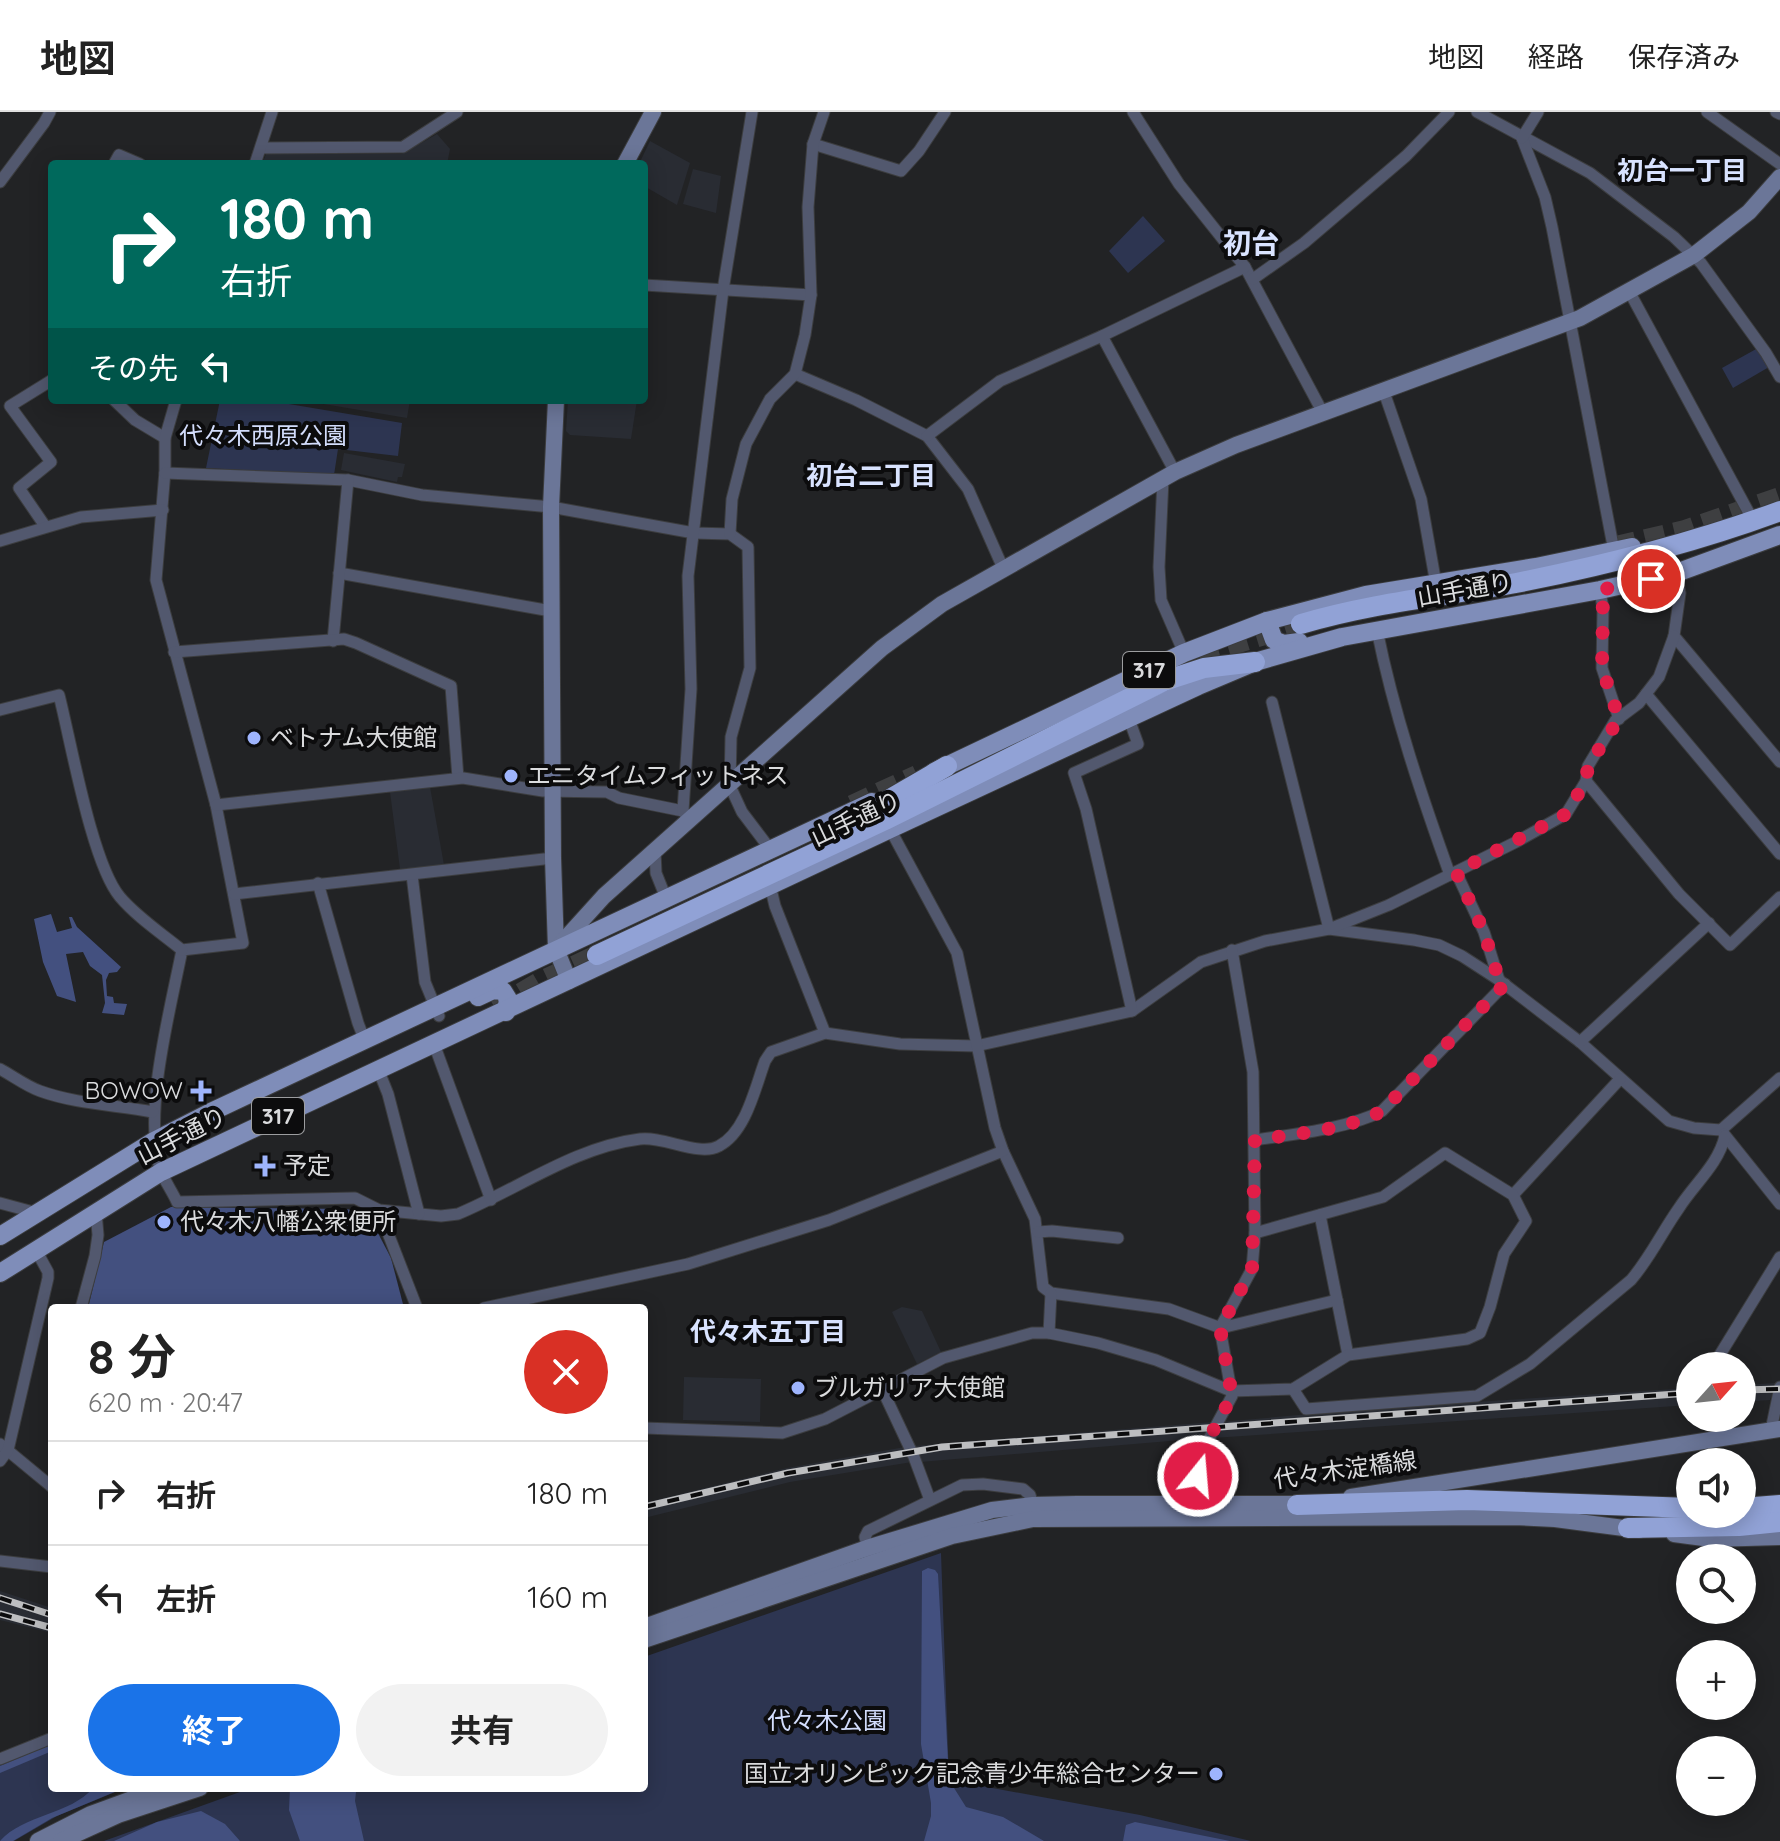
<!DOCTYPE html>
<html lang="ja">
<meta charset="utf-8">
<style>
:root{--surface:#fff;--page:#f2f2f2;--text:#222;--muted:#767676;--line:#e0e0e0;--accent:#1a73e8}
body{margin:0;font-family:Quicksand,"Noto Sans JP",sans-serif;background:var(--page);color:var(--text);height:100vh;display:flex;flex-direction:column;font-size:30px;white-space:nowrap}
*{box-sizing:border-box;margin:0}
p{font-size:26px;color:var(--muted)}
.icon{flex:none;width:44px;height:44px;fill:none;stroke:currentColor;stroke-width:2;stroke-linecap:round;stroke-linejoin:round}
.map{position:relative;flex:1;overflow:hidden}
.side{position:absolute;left:48px;top:1192px;width:600px;height:488px;display:flex;flex-direction:column;background:var(--surface);border-radius:8px;box-shadow:0 4px 20px #0003}
.side>*{flex:none}
.hud{position:absolute;left:48px;top:48px;width:600px;height:244px;border-radius:8px;box-shadow:0 4px 20px #0003;background:#00695c;color:#fff;overflow:hidden}
.needle{width:52px;rotate:63deg}
.controls{position:absolute;left:1676px;top:1240px;display:grid;gap:16px}
.controls a{display:grid;place-items:center;width:80px;height:80px;border-radius:50%;background:var(--surface);box-shadow:0 4px 20px #0003;font-size:40px}
.pin{position:absolute;display:grid;place-items:center;width:68px;height:68px;color:#fff;margin:-34px;border:4px solid #fff;border-radius:50%;box-shadow:0 2px 8px #0007}
.me{position:absolute;width:88px;margin:-44px;rotate:17deg;stroke-linejoin:round;filter:drop-shadow(0 0 6px #0008)}
.turn{display:flex;align-items:center;gap:28px;height:168px;padding:0 40px;font-size:36px}
.turn .icon{width:104px;height:104px;stroke-width:2.5}
.turn b{display:block;font-size:56px;line-height:68px}
.then{display:flex;align-items:center;height:76px;padding:0 40px;background:#0003;gap:16px;font-size:30px}
.round{display:grid;place-items:center;flex:none;width:84px;height:84px;border-radius:42px;background:var(--page)}
.head{display:flex;align-items:center;justify-content:space-between;height:136px;padding:0 40px}
h1{font-size:48px;font-weight:700;line-height:60px}
.button{display:flex;gap:16px;margin-top:auto;padding:16px 40px}
.button a{flex:1;height:92px;border-radius:48px;background:var(--accent);color:#fff;font-size:32px;font-weight:700;line-height:92px;text-align:center}
.button a+a{background:var(--page);color:var(--text)}
ul{padding:0;list-style:none}
li{display:flex;align-items:center;gap:24px;height:104px;padding:0 40px;border-top:2px solid var(--line)}
li div{flex:1}
li b{display:block;font-size:30px}
li em{font-style:normal}
header{display:flex;align-items:center;gap:48px;box-sizing:border-box;height:112px;padding:0 40px;background:var(--surface);border-bottom:2px solid var(--line)}
header strong{font-size:38px}
nav{display:flex;gap:44px;margin-inline-start:auto;font-size:28px}
.map>svg:first-child{display:block}
</style>
<header>
<strong>地図</strong>
<nav><a>地図</a><a>経路</a><a>保存済み</a></nav>
</header>
<div class="map">
<svg width="1780" height="1729" viewBox="0 0 1780 1729">
<rect width="100%" height="100%" fill="#222325"/>
<g fill="#292c33">
<path d="M437,22L450,37L447,52H262L266,42H402Z"/>
<path d="M650,29L690,51L677,93L644,74V52H639Z"/>
<path d="M693,57L721,64L716,101L683,92Z"/>
<path d="M300,288H410L407,306Z"/>
<path d="M568,288H637L631,327L570,323L566,319Z"/>
<path d="M344,341L405,352L402,365H398L397,370L341,358Z"/>
<path d="M430,675L444,753L400,757L390,680Z"/>
<path d="M902,1195L922,1199L941,1240L917,1252L892,1200Z"/>
<path d="M684,1265L761,1267L760,1310L683,1308Z"/>
<path d="M1776,1271L1770,1288L1742,1290V1273Z"/>
<path d="M1690,1276V1293L1213,1326L1221,1310L1366,1297Z"/>
<path d="M1213,1310L1205,1326L920,1350L913,1334Z"/>
<path d="M905,1335L912,1350L790,1370L644,1406V1391L787,1356Z"/>
<path d="M0,1479L52,1496V1521L0,1508Z"/>
</g>
<g fill="#2d3551">
<path d="M1143,104L1165,129L1128,161L1109,139Z"/>
<path d="M1758,236L1769,255L1733,276L1722,256Z"/>
<path d="M220,288H265L402,311L398,344L338,337L334,363L206,356Z"/>
<path d="M941,1441L949,1668L1140,1703L1251,1729H104L251,1676H644V1545Z"/>
<path d="M52,1631V1676H125L57,1704L14,1729H0V1653Z"/>
</g>
<g fill="#43507f">
<path d="M51,802L57,820L72,816L69,805H72L77,815L121,855L117,860L109,861L106,868L107,884L113,885L114,891L127,892L124,903L102,901L105,891L102,863L90,854L83,840L66,842L76,890L57,884L43,850L34,807Z"/>
<path d="M171,1095L347,1097L369,1104L391,1146L404,1196H88L104,1130Z"/>
<path d="M928,1456L935,1458L938,1462L949,1668L966,1695L1003,1705L1044,1729H924L931,1704V1691L921,1632L922,1459Z"/>
<path d="M52,1632V1639L0,1661V1654Z"/>
<path d="M93,1676H124L52,1706L13,1729H0C24,1702 70,1703 93,1676Z"/>
<path d="M290,1676H361L356,1680L355,1689L364,1729H300L289,1698Z"/>
<path d="M201,1699L225,1712L240,1729H114L157,1710Z"/>
<path d="M1135,1710L1230,1729H1123L1126,1713Z"/>
</g>
<g fill="none" stroke-linecap="round" stroke-linejoin="round">
<g stroke="#3e3f41" stroke-width="20" stroke-dasharray="20 10" stroke-linecap="butt">
<path d="M1616,434L1685,418L1780,385"/>
<path d="M1199,543L1301,512"/>
<path d="M852,693L917,663"/>
<path d="M495,896L541,869L597,843"/>
</g>
<defs>
<g id="street">
<path d="M1133,0L1179,72L1245,155L1323,301"/>
<path d="M1477,0L1590,61L1674,125L1701,151L1766,241L1780,265"/>
<path d="M1707,0L1780,52"/>
<path d="M1776,0L1780,2"/>
<path d="M1522,26L1545,85L1552,115L1614,439"/>
<path d="M1522,26L1538,0"/>
<path d="M813,32L901,59L919,39L945,0"/>
<path d="M261,36L403,35L457,0"/>
<path d="M114,52L119,43L140,52"/>
<path d="M255,52L272,0"/>
<path d="M0,70L44,11L50,0"/>
<path d="M1253,167L1304,131L1406,44L1449,0"/>
<path d="M644,173L811,183"/>
<path d="M1629,179L1749,401"/>
<path d="M1102,224L1175,360"/>
<path d="M795,262L856,288L927,324L968,377L1003,456"/>
<path d="M1384,280L1421,387L1436,472"/>
<path d="M114,288L135,308L165,326"/>
<path d="M176,288L165,326V359L156,468L216,693L243,831L182,838C170,899 143,999 160,1057C164,1068 172,1079 177,1090L355,1086L379,1098L441,1104L458,1102C518,1077 575,1035 640,1027C664,1024 699,1045 719,1034C746,1020 755,976 765,949L771,940L825,921L900,932L976,934L1132,899L1201,850L1265,829L1329,817L1414,828L1439,833L1462,844L1499,868L1580,930L1669,1009L1694,1016L1721,1018L1780,966"/>
<path d="M927,324L1000,269L1102,224L1245,155"/>
<path d="M165,361L348,368L422,383L551,395L694,421L730,422L748,435L750,556L731,625L730,674L742,700L770,737"/>
<path d="M1163,367L1159,455L1161,488L1184,541"/>
<path d="M45,414L19,376L51,350L10,294L52,268"/>
<path d="M730,422L732,387L746,332L770,287L795,262L805,223L811,183L808,95L813,32L824,0"/>
<path d="M0,429L81,405L163,398"/>
<path d="M339,461L551,499"/>
<path d="M1676,461L1680,481L1674,524L1780,650"/>
<path d="M1600,478L1603,497L1602,556L1619,607"/>
<path d="M1377,518C1394,602 1421,682 1450,763"/>
<path d="M333,529L348,368"/>
<path d="M174,540L344,527L356,531L451,574L458,666"/>
<path d="M1646,582L1780,742"/>
<path d="M1272,590L1329,817L1389,793L1516,730L1566,702L1586,669L1588,654L1615,609L1639,591L1659,565L1674,524"/>
<path d="M0,598L59,583C71,630 92,752 120,785C137,805 161,821 182,838"/>
<path d="M1129,607L1138,632L1074,661L1086,697L1132,899"/>
<path d="M1586,669L1679,782L1730,833L1780,785"/>
<path d="M216,693L463,666L543,679L607,680L619,686L683,699L687,705"/>
<path d="M683,699L691,577L688,464L723,178L752,0"/>
<path d="M890,717L957,841L995,1016L1003,1039L1035,1107L1043,1175L1051,1181L1169,1197L1221,1216L1337,1188"/>
<path d="M655,739L656,761L666,786"/>
<path d="M1456,760L1484,820L1499,868"/>
<path d="M412,763L425,870L439,904"/>
<path d="M318,771L358,911L365,929"/>
<path d="M770,773L775,794L825,921"/>
<path d="M234,782L553,746"/>
<path d="M1580,930L1709,811"/>
<path d="M434,932L491,1088"/>
<path d="M0,957C13,964 26,974 40,979C76,992 116,993 153,1000"/>
<path d="M378,957L388,982L419,1102"/>
<path d="M1724,1022L1780,1092"/>
<path d="M1255,1028C1294,1022 1347,1017 1382,999L1505,872"/>
<path d="M1513,1083L1620,967"/>
<path d="M0,1091L37,1101"/>
<path d="M379,1098L417,1196"/>
<path d="M1320,1103L1348,1243"/>
<path d="M1038,1120L1052,1119L1118,1126"/>
<path d="M81,1196L95,1144L98,1123L96,1100"/>
<path d="M484,1196L688,1152L829,1108L1003,1039"/>
<path d="M1049,1221L1051,1181"/>
<path d="M1713,1254L1780,1145"/>
<path d="M1684,1270L1690,1268"/>
<path d="M1293,1277L1306,1297L1477,1284L1530,1252L1631,1168C1650,1146 1662,1120 1679,1096C1695,1071 1718,1053 1725,1024"/>
<path d="M883,1279L914,1345L930,1388"/>
<path d="M644,1316L782,1321L825,1307L943,1246L1032,1221H1049L1098,1231L1156,1248L1231,1279L1293,1277L1348,1243L1467,1227L1480,1221L1490,1195L1504,1142L1526,1109L1513,1083L1445,1041L1383,1085L1255,1121"/>
<path d="M1771,1318L1780,1275"/>
<path d="M0,1332L52,1375"/>
<path d="M0,1349L8,1338L48,1166V1160L36,1138"/>
<path d="M1211,1393L1196,1359L1206,1332L1232,1284L1220,1216L1252,1157L1255,1121L1253,960L1232,838"/>
<path d="M869,1443L865,1425L868,1419L962,1373L983,1372L1023,1377L1030,1383L1033,1393"/>
<path d="M0,1449L52,1455"/>
<path d="M0,1647L52,1626"/>
</g>
<g id="secondary">
<path d="M625,52L653,0"/>
<path d="M556,288L551,395L553,746L556,837L569,869"/>
<path d="M556,837L604,784L882,536L942,492L1175,360L1236,333L1580,206L1694,143L1749,100L1780,65"/>
<path d="M1351,1385L1780,1317"/>
<path d="M1674,1422L1711,1427L1780,1425"/>
<path d="M644,1515L867,1436L992,1398L1033,1393L1077,1392H1308"/>
<path d="M644,1528L952,1424L1033,1407L1514,1405L1555,1407L1639,1418"/>
<path d="M38,1729L91,1702L162,1676"/>
<path d="M61,1729L118,1703L200,1676"/>
</g>
<g id="primary">
<path d="M1267,509L1274,528L1284,532L1299,530"/>
<path d="M934,660L1184,541L1267,509L1366,483L1536,455L1632,435"/>
<path d="M478,885L493,878L503,879L508,887L506,900"/>
<path d="M0,1124L154,1029L211,1000L872,690"/>
<path d="M0,1161L161,1060L890,717L1198,574L1255,550L1342,525L1600,478L1676,461L1780,423"/>
</g>
<g id="highway">
<path d="M1301,512C1371,491 1444,484 1516,471C1606,453 1694,431 1780,399"/>
<path d="M859,705L947,654"/>
<path d="M597,843L885,708L1164,569L1204,556L1255,550"/>
<path d="M1297,1393L1467,1388L1690,1396"/>
<path d="M1742,1396L1780,1393"/>
<path d="M1628,1416L1739,1414L1780,1410"/>
</g>
</defs>
<use href="#street" stroke="#3c3d3f" stroke-width="13"/>
<use href="#secondary" stroke="#3c3d3f" stroke-width="18"/>
<use href="#primary" stroke="#3c3d3f" stroke-width="20"/>
<use href="#highway" stroke="#3c3d3f" stroke-width="22"/>
<use href="#street" stroke="#52586e" stroke-width="11"/>
<use href="#secondary" stroke="#6b7698" stroke-width="16"/>
<use href="#primary" stroke="#7f8db9" stroke-width="18"/>
<use href="#highway" stroke="#91a2d6" stroke-width="20"/>
<defs>
<g id="rail">
<path d="M1742,1278L1780,1277"/>
<path d="M644,1395L788,1361L942,1335L1690,1281"/>
<path d="M0,1486L52,1503"/>
<path d="M0,1502L52,1516"/>
</g>
</defs>
<use href="#rail" stroke="#bdbec0" stroke-width="7"/>
<use href="#rail" stroke="#0c0c0d" stroke-width="4" stroke-dasharray="12" stroke-linecap="butt"/>
</g>
<g fill="none" stroke-linecap="round" stroke-linejoin="round">
<path stroke="#e11d48" stroke-width="14" stroke-dasharray="0 25.2" d="M1198,1364L1196,1359L1206,1332L1232,1284L1220,1216L1252,1157L1255,1028C1294,1022 1347,1018 1382,999L1505,872L1499,868L1484,820L1456,760L1566,702L1586,669L1588,654L1619,607L1602,556L1603,497L1600,478L1651,467"/>
</g>
<g fill="#9eb4fd" stroke="#0c0c0d" stroke-width="3">
<circle cx="254" cy="626" r="8"/>
<circle cx="511" cy="664" r="8"/>
<path d="M197 967h8v8h8v8h-8v8h-8v-8h-8v-8h8z"/>
<path d="M261 1042h8v8h8v8h-8v8h-8v-8h-8v-8h8z"/>
<circle cx="164" cy="1110" r="8"/>
<circle cx="798" cy="1276" r="8"/>
<circle cx="1216" cy="1662" r="8"/>
</g>
<g text-anchor="middle" stroke-width="8" stroke-linejoin="round" paint-order="stroke">
<g fill="#0c0c0d" stroke="#9c9d9f" stroke-width="2">
<rect x="1123" y="540" width="52" height="36" rx="6"/>
<rect x="252" y="986" width="52" height="36" rx="6"/>
</g>
<g font-size="22" font-weight="bold" fill="#dadbdd">
<text x="1149" y="566">317</text>
<text x="278" y="1012">317</text>
</g>
<g font-size="24" fill="#d3ddfc" stroke="#0c0c0d">
<text x="263" y="332">代々木西原公園</text>
<text x="827" y="1617">代々木公園</text>
</g>
<g font-size="24" fill="#dadbdd" stroke="#0c0c0d">
<text transform="translate(1465 478) rotate(-10)" y="8">山手通り</text>
<text transform="translate(856 707) rotate(-25)" y="8">山手通り</text>
<text transform="translate(182 1024) rotate(-27)" y="8">山手通り</text>
<text transform="translate(1345 1358) rotate(-8)" y="8">代々木淀橋線</text>
</g>
<g font-size="24" fill="#dadbdd" stroke="#0c0c0d" text-anchor="start">
<text x="270" y="634">ベトナム大使館</text>
<text x="527" y="672">エニタイムフィットネス</text>
<text x="183" y="987" text-anchor="end">BOWOW</text>
<text x="283" y="1062">予定</text>
<text x="180" y="1118">代々木八幡公衆便所</text>
<text x="814" y="1284">ブルガリア大使館</text>
<text x="1200" y="1670" text-anchor="end">国立オリンピック記念青少年総合センター</text>
</g>
<g font-size="26" font-weight="bold" fill="#d9e3ff" stroke="#0c0c0d">
<text x="1682" y="68">初台一丁目</text>
<text x="871" y="373">初台二丁目</text>
<text x="768" y="1229">代々木五丁目</text>
</g>
<g font-size="28" font-weight="bold" fill="#d9e3ff" stroke="#0c0c0d">
<text x="1251" y="141">初台</text>
</g>
</g>
</svg>
<div class="controls">
<a><svg class="needle" viewBox="-14 -14 28 28"><path d="M0-13l5 13h-10z" fill="#e53935"/><path d="M0 13l5-13h-10z" fill="#767676"/></svg></a>
<a><svg class="icon" aria-label="sound" viewBox="0 0 24 24"><path d="M4 9h4l5-4v14l-5-4H4zM17 9q2 3 0 6"/></svg></a>
<a><svg class="icon" aria-label="search" viewBox="0 0 24 24"><circle cx="10" cy="10" r="6"/><path d="M15 15l6 6"/></svg></a>
<a>+</a>
<a>−</a>
</div>
<div class="pin" style="left:1651px;top:467px;background:#d93025"><svg class="icon" aria-label="arrive" viewBox="0 0 24 24"><path d="M6 21V4h12l-3 4 3 4H6"/></svg></div>
<svg class="me" style="left:1198px;top:1364px" viewBox="-20 -20 40 40"><circle r="17" fill="#e11d48" stroke="#fff" stroke-width="3"/><path d="M0-11L8 9 0 5-8 9z" fill="#fff"/></svg>
<div class="hud">
<div class="turn"><svg class="icon" aria-label="right" viewBox="0 0 24 24"><path d="M7 20v-9h11M14 6l5 5-5 5"/></svg><div><b>180 m</b>右折</div></div>
<div class="then">その先<svg class="icon" aria-label="left" viewBox="0 0 24 24"><path d="M17 20v-9H6M10 6l-5 5 5 5"/></svg></div>
</div>
<section class="side">
<div class="head"><div><h1>8 分</h1><p>620 m · 20:47</p></div><a class="round" style="background:#d93025;color:#fff"><svg class="icon" aria-label="close" viewBox="0 0 24 24"><path d="M6 6l12 12M18 6L6 18"/></svg></a></div>
<ul>
<li><svg class="icon" aria-label="right" viewBox="0 0 24 24"><path d="M7 20v-9h11M14 6l5 5-5 5"/></svg><div><b>右折</b></div><em>180 m</em></li>
<li><svg class="icon" aria-label="left" viewBox="0 0 24 24"><path d="M17 20v-9H6M10 6l-5 5 5 5"/></svg><div><b>左折</b></div><em>160 m</em></li>
</ul>
<div class="button"><a>終了</a><a>共有</a></div>
</section>
</div>
